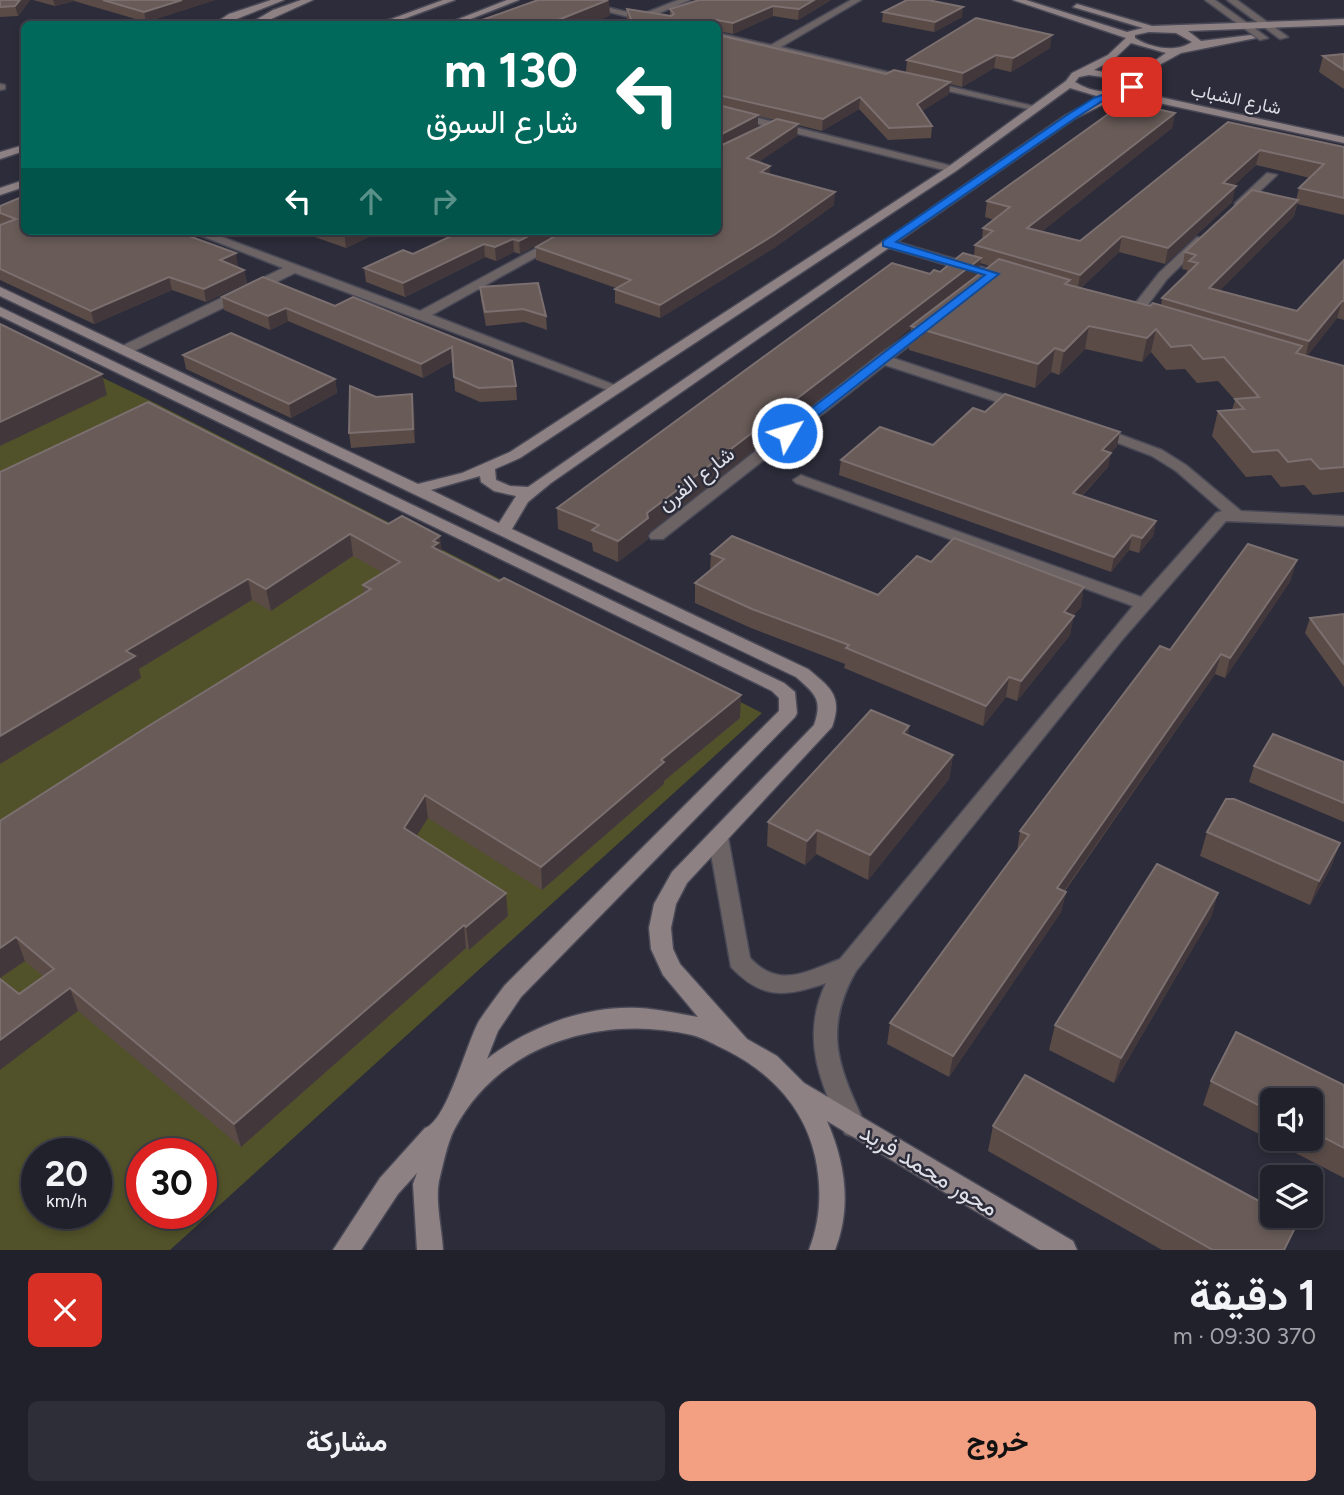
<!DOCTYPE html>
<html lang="ar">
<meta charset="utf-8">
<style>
:root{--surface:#21212c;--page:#2d2e38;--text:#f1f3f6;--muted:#a2a3a9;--line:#3e3e48;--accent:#f3a082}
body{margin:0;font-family:Figtree,Vazirmatn,sans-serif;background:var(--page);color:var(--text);direction:rtl;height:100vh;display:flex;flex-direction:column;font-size:26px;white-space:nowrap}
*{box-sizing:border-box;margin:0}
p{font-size:23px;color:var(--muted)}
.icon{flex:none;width:38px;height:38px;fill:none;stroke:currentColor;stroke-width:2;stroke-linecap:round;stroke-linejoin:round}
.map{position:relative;height:1250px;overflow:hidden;direction:ltr}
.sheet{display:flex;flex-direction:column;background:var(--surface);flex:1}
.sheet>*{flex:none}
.hud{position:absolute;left:21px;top:21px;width:700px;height:214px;border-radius:10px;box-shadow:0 4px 10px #0003,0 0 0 2px var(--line);direction:rtl;background:#00695c;color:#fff;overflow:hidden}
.controls{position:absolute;left:1260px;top:1088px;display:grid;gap:14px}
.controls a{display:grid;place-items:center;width:63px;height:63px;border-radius:10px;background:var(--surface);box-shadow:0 4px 10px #0003,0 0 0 2px var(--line);font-size:35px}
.speed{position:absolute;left:21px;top:1138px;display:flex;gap:14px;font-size:35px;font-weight:700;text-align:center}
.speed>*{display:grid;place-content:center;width:91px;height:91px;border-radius:50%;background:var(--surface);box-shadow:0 4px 10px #0003,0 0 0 2px var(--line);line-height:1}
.speed small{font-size:18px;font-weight:400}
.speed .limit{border:10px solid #d22;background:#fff;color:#111}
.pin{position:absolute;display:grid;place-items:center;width:60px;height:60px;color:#fff;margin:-30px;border-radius:14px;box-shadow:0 4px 10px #0006}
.me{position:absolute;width:77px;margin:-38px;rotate:52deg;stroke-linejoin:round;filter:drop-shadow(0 0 5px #0008)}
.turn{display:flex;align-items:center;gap:24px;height:147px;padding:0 28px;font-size:32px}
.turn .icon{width:91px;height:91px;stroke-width:2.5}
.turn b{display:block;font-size:49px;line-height:60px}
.lanes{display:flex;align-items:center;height:66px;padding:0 28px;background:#0003;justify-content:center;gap:35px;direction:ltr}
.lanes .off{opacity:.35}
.round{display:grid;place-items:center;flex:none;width:74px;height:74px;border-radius:10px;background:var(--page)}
.head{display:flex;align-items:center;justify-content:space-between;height:119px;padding:0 28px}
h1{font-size:42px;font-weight:700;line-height:52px}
.button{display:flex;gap:14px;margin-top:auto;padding:14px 28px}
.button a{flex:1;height:80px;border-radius:10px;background:var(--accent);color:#111;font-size:28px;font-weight:700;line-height:80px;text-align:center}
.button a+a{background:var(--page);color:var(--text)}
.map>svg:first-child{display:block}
</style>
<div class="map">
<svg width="1344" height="1250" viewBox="0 0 1344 1250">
<rect width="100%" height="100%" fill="#2c2c3a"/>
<path fill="#515229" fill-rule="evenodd" d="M0,328L159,405L762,713L170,1250H0ZM37,1153H96V1213H37ZM142,1153H201V1213H142Z"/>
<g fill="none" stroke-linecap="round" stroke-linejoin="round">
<defs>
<g id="street">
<path d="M678,0H690L650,17L671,24H657L585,6L589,3L640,15Z"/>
<path d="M851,0H861L781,47L1042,108L1037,111L718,39V33L771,45Z"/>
<path d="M1205,0H1215L1268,38L1260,40Z"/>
<path d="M1227,0H1237L1288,37L1280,39Z"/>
<path d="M0,84L5,85V89L0,90Z"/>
<path d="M718,108L956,167L958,169L952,172L718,114Z"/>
<path d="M1267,173L1277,175L1243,207H1235V203Z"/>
<path d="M189,231H206L420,311L568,231H583L432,315L625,389L618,393L613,392L295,273L130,353H120V347L283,268Z"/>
<path d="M1197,237L1207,240L1167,279L1138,318H1128L1126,315L1159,273Z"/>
<path d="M887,239L1009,275L1011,278L1001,281L883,246L881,243Z"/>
<path d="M930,319L935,320V326L893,358L1026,402V408H1016L885,365L663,539H651L649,536L651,533L877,356Z"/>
<path d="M1097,426L1162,450L1186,465L1241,511L1344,516V526L1226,521L1122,640L856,971C822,1031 839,1068 866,1126L863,1134L854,1137L845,1134C820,1084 800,1037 826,983C786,997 762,1000 731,967L708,837L711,832H725L728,837L750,958C779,989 806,972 840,959L1133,606L796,483L793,480L801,475L806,477L1141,597L1216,513L1222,511L1176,471L1152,456L1092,433V427Z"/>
</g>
<g id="secondary">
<path d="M271,0H284L224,24H214L229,14Z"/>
<path d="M301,0H313L260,24H249L273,10Z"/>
<path d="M443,0H455L390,24H378Z"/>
<path d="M507,0H519L458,24H446Z"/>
<path d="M1013,0H1026L1127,32L1143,28L1073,7L1077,4L1152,26L1344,19V25L1188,31L1201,41L1251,35L1256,38L1181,53L1150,70L1136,83L1137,87L1132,91L1344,137V143L1122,95L1074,119L551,483L528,502L512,529L808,669C831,688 843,696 832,727L687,883L676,904L671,928L673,949L680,964L747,1039L777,1056L804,1083L1073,1241L1077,1250H1040L827,1121C845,1162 852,1207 835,1250H809C821,1219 822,1188 815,1156C804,1107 770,1072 726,1050C715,1045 704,1038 692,1035C603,1014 499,1043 454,1130C447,1144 443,1165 439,1181C435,1202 442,1229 443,1250H417L413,1184L417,1173L398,1194L361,1250H333L380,1178L425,1128C447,1121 466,1044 479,1021C487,1009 496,997 505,985L779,711V698L772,691L0,316V307L784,683L795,692L797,713L795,717L521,997L498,1031L487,1059C529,1027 585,1005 639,1008C659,1009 679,1014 698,1017L663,975L651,949L649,928L654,904L672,872L814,725C823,699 815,694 796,677L0,296V287L418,484L462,473L510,452L948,167L1066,81L1072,73L1108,55L1126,38ZM1149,32L1176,33L1192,42C1175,53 1151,48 1135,38V35ZM1131,43L1166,53L1130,78L1094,70L1114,59ZM1089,75L1116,79L1127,86C1110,95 1091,92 1075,82L1079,77ZM1070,88L1100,97L1066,115L528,487L510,486L496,480L495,469L520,458L956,171ZM480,476L481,482L494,491L516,496L499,523L431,490Z"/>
<path d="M24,145V151L0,159V152Z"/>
<path d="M24,180V187L0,195V188Z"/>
</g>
</defs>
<use href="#street" stroke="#484856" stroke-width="3"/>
<use href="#secondary" stroke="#484856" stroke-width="3"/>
<use href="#street" fill="#6c6365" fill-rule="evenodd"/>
<use href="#secondary" fill="#8e8183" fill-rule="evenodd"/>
</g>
<g fill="#5a4b47" fill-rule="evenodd">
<path d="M0,0H30L18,16L0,17Z"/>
<path d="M33,0H215L146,22L74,1L55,6Z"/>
<path d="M831,0L798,20L773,16L733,34L718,31V24H629L627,20V9L670,16V9Z"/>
<path d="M883,12L962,17L934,32L882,22Z"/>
<path d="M718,35L886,74L906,72L907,60L1050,48L1011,72L994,68L962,87L950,84L949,94L922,111L932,126L931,138L888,140L859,109L822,131L798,125L797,136L758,162L770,166L769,174L834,205L774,248L660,318L615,303V289L616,288L536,260V247L718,231ZM758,116L775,120L741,136L758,127Z"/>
<path d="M1344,54V89L1319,72L1323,56Z"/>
<path d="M1175,113L1172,128L1041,232L1080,241L1228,122L1344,147V215L1297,204L1294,216L1219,291L1297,311L1344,260V320L1337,318L1307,356L1344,366V492L1313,495L1304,485L1281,487L1271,475L1246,477L1212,436L1218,411L1232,410L1235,400L1218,381L1197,383L1185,369L1166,370L1151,352L1142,362L1085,349L1059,375L1051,372L1035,388L909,350L911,328L648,533V539L618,562L593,551L592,543L558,529L557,508L930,274L940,272L974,256L975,245L982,239L983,228L994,220L985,217L987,201ZM1256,165L1310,178L1299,188L1296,200L1185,252L1182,269L1187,270L1186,275L1162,298L1161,306H1150L1081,288L1119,252L1165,264L1232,202L1234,185ZM980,263L990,266L978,275Z"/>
<path d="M0,206L238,266L236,267L244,270L247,283L206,302L172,290L94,324L0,280V225H2L0,224Z"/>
<path d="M298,231H379V232L346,248Z"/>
<path d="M462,231H562L520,254L514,252L496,261L485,257L405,297L366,282L364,268L413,254Z"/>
<path d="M263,277L516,386L517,400L480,402L455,391L453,361L423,378L288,321L270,330L224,310L222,297Z"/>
<path d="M480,287L546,316L547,330L524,322L486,326L481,300Z"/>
<path d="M183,355L335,379L337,393L291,418L186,369Z"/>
<path d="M376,397L414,408L415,443L351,448L349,433Z"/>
<path d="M148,402L442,552L740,718L664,781V784L542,890L428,818L416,836L508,916L469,950L466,948L241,1147L78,1011L19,994L43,976L25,961L0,978V821L364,593L363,585L383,573L353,556L271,611L252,600L139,669L141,678L0,764V472Z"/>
<path d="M985,412L1117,446L1110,453L1108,467L1082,496L1156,521L1153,536L1139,553L1129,550L1111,572L839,475L841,460L933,445Z"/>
<path d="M711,554L878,595L931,562L1081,607L1073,615L1070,635L1017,701L1006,697L983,726L844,668L845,664L751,628L695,603V583L710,570Z"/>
<path d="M1291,580L1225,678L1215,674L1065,891L1066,892L1061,912L949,1077L887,1044L890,1023L1017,851L1020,831L1170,650Z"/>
<path d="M1344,614V687L1305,633L1310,618Z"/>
<path d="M909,726L908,736L953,755L949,779L868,880L816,854L805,865L767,846L768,822Z"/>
<path d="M1344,762V822L1249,782L1254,766Z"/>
<path d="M1207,832L1340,843L1331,867L1310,905L1200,856Z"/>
<path d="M1218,893L1211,917L1114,1083L1049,1050L1055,1025Z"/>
<path d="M1211,1081L1344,1085V1178L1203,1105ZM1272,1101H1311V1139H1272Z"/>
<path d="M993,1126L1286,1250H1162L988,1151Z"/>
</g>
<g fill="#42383b">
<path d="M20,0H30L18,16L15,6Z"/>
<path d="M53,0H74V1L55,6Z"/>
<path d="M182,0H215L146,22L144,12Z"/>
<path d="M608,0H609L610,16L589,24H558V20Z"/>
<path d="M814,0H831L798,20L799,9Z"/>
<path d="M773,6V16L733,34V23Z"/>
<path d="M963,7L962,17L934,32L935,22Z"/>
<path d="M1052,35L1050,48L1011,72L1013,58Z"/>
<path d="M996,55L994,68L962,87L963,73Z"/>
<path d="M950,82L949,94L916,115L917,104Z"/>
<path d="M860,97L859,109L822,131L823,119Z"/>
<path d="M1175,113L1172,128L1025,245L1027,228Z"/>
<path d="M758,115V127L718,148V136Z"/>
<path d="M798,124L797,136L746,171L747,158Z"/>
<path d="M1260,150L1256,165L1220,199L1223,183Z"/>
<path d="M770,166L769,179L761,172Z"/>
<path d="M1236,186L1232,202L1165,264L1168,248Z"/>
<path d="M835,192L834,205L774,248L660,318V305Z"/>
<path d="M1298,200L1294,216L1205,305L1209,288Z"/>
<path d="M344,231H379V232L346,248Z"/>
<path d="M538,231H562L520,254L519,241Z"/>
<path d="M1122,236L1119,252L1077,292L1080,275Z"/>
<path d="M513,239L514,252L496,261L495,247Z"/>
<path d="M484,244L485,257L405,297L403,283Z"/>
<path d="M236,253L238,266L222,273L220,260Z"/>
<path d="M981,258L978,276L911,326V328L648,533V539L618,562V541L647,513Z"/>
<path d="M244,270L247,283L206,302L204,289Z"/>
<path d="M169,277L172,290L94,324L91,311Z"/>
<path d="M1342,301L1337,318L1305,359L1309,341Z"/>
<path d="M286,308L288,321L270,330L268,316Z"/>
<path d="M1089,326L1085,349L1059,375L1064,351Z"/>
<path d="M1156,329L1151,352L1142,362L1147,338Z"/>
<path d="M452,347L453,361L423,378L421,364Z"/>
<path d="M1055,348L1051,372L1035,388L1038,364Z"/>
<path d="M102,374L107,395L0,446V422Z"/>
<path d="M335,379L337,393L291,418L289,404Z"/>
<path d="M412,394L414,408L415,443L413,429Z"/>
<path d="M1120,432L1117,446L1099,464L1102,450Z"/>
<path d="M1111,453L1108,467L1070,508L1073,493Z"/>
<path d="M1156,521L1153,536L1139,553L1142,538Z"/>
<path d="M350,534L353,556L271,611L266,589Z"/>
<path d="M1132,535L1129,550L1111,572L1114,557Z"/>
<path d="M440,536L443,558L432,547L433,541Z"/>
<path d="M1297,560L1291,580L1225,678L1230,658Z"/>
<path d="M248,579L252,600L139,669L141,678L0,764V736L126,651Z"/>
<path d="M1084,587L1081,607L1060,631L1064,612Z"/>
<path d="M1074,616L1070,635L1017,701L1021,681Z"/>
<path d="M1221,654L1215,674L1052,908L1057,888Z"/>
<path d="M1009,677L1006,697L983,726L986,706Z"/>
<path d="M741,695L740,718L664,781V784L542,890L541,867L661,760Z"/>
<path d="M909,726L906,750L903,733Z"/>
<path d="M953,755L949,779L868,880L870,855Z"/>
<path d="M425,795L428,818L407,851L404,828Z"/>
<path d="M817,830L816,854L805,865L807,841Z"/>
<path d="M1340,843L1331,867L1310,905L1319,881Z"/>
<path d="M1066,892L1061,912L949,1077L953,1056Z"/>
<path d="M506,893L508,916L469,950L466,927Z"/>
<path d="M1218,893L1211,917L1114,1083L1121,1058Z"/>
<path d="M464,925L466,948L241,1147L234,1124Z"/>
<path d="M16,937L25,961L0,978V948Z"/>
<path d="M70,988L78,1011L0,1070V1040Z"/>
</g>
<g fill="#685b58" stroke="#7b6f6f" stroke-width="2">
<path d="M0,0H20L15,6L0,7Z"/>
<path d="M103,0H182L144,12Z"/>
<path d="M538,0H608L558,20L569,24H471Z"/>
<path d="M699,0H814L799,9L773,6L733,23L717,20V24H633L627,9L671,16L674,14L670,9Z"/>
<path d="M907,0H928L963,7L935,22L883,12Z"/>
<path d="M976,18L1052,35L1013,58L996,55L963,73L907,60Z"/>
<path d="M718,35L886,74L894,70L950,82L917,104L932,126L889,128L860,97L823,119L718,95Z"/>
<path d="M1344,54V70L1323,56Z"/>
<path d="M1125,102L1175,113L1027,228L1080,241L1228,122L1344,147V198L1299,188L1324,164L1260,150L1223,183L1236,186L1168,248L1122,236L1080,275L975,245L993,231L983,228L1010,207L987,201Z"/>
<path d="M718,104V105L758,115L718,136Z"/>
<path d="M777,119L798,124L747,158L770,166L761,172L835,192L774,235L660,305L615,289L631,280L536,247L564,231H718V147Z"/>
<path d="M1252,190L1298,200L1209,288L1297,311L1344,260V301H1342L1309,341L1162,298L1198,263L1189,261L1196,255L1185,252Z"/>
<path d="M24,196V231H175L236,253L220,260L244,270L204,289L169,277L91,311L0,269V225L16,219L0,213V206Z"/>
<path d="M462,231H538L519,241L513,239L495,247L484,244L403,283L364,268L403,250L413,254Z"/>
<path d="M963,253L981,258L647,513L648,518L618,541L592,530L599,525L557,508L892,263L930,274L934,270L940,272Z"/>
<path d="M999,259L1070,280L1065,284L1150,306L1153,303L1302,346L1296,353L1344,366V467L1320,469L1311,459L1288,462L1278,450L1253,452L1218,411L1244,409L1235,399L1259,397L1224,357L1203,359L1191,345L1171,347L1156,329L1147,338L1089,326L1064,351L1055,348L1038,364L911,326Z"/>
<path d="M263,277L335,306L353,297L512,361L516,386L479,388L454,377L452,347L421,364L286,308L268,316L222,297Z"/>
<path d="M538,283L546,316L523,309L485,312L480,287Z"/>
<path d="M0,324L102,374L0,422Z"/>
<path d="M231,333L335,379L289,404L183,355Z"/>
<path d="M350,386L376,397L412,394L413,429L349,433Z"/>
<path d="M1005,394L1120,432L1102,450L1111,453L1073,493L1156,521L1142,538L1132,535L1114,557L841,460L880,427L933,445L973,408L985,412Z"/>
<path d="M148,402L388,524L402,516L440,536L433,541L438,543L432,547L499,581L504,578L741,695L661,760L664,762L541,867L425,795L404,828L506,893L466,927L464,925L234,1124L70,988L0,1040V979L19,994L54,969L16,937L0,948V821L147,727L371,589L363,585L400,562L350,534L266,589L248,579L126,651L135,656L0,736V472Z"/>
<path d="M732,536L878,595L917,556L931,562L954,538L1084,587L1064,612L1074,616L1021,681L1009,677L986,706L846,648L849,645L752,609L695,583L724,559L711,554Z"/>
<path d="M1248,544L1297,560L1230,658L1221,654L1057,888L1066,892L953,1056L890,1023L1029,835L1020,831L1071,763L1160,646L1170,650Z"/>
<path d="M1344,614V664L1310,618Z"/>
<path d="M871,710L909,726L903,733L953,755L870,855L817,830L807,841L768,822Z"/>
<path d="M1273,734L1344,762V803L1254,766Z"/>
<path d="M1226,799H1234L1340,843L1319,881L1207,832Z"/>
<path d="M1157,864L1218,893L1121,1058L1055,1025Z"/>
<path d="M1236,1032L1344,1085V1148L1311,1131V1101H1272V1112L1211,1081Z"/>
<path d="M1025,1075L1272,1208V1216H1288L1298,1222L1284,1250H1213L993,1126Z"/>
</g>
<path fill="#1a73e8" stroke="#114b97" stroke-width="2" d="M1132,84L1135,89L1101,102L1074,119L896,242L999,274L792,436H782V431L985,275L883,246V241L1067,115L1094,98Z"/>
<g text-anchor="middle" stroke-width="5" stroke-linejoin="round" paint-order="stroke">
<g font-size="18" fill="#dedee7" stroke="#2c2c3a">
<text transform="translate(1236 99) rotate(12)" y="6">شارع الشباب</text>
</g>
<g font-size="21" fill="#dedee7" stroke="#2c2c3a">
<text transform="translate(696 479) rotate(-38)" y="7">شارع الفرن</text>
</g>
<g font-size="24" fill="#dedee7" stroke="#2c2c3a">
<text transform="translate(929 1170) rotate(31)" y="8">محور محمد فريد</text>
</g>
</g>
</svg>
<div class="controls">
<a><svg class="icon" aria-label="sound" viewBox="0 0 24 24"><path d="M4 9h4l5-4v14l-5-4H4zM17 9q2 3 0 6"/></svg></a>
<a><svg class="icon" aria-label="layers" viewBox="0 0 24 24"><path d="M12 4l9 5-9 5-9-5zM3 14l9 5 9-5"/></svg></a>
</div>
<div class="speed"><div>20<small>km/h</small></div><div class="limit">30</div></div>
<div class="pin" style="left:1132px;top:87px;background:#d93025"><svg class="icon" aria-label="arrive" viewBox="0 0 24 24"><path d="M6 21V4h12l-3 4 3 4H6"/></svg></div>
<svg class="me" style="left:787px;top:433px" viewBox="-20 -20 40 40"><circle r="17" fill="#1a73e8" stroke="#fff" stroke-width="3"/><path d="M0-11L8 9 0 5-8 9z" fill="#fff"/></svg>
<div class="hud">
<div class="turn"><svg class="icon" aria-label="left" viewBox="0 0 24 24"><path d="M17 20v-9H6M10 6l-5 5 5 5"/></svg><div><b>130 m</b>شارع السوق</div></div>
<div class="lanes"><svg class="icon" aria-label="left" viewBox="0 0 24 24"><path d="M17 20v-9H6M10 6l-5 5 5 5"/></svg><svg class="icon off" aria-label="ahead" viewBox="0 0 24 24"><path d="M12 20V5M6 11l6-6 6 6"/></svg><svg class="icon off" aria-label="right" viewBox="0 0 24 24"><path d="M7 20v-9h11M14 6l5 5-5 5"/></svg></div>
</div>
</div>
<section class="sheet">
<div class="head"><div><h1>1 دقيقة</h1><p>370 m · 09:30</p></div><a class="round" style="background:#d93025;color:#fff"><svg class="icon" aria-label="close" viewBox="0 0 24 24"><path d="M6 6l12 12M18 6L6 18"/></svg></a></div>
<div class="button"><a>خروج</a><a>مشاركة</a></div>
</section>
